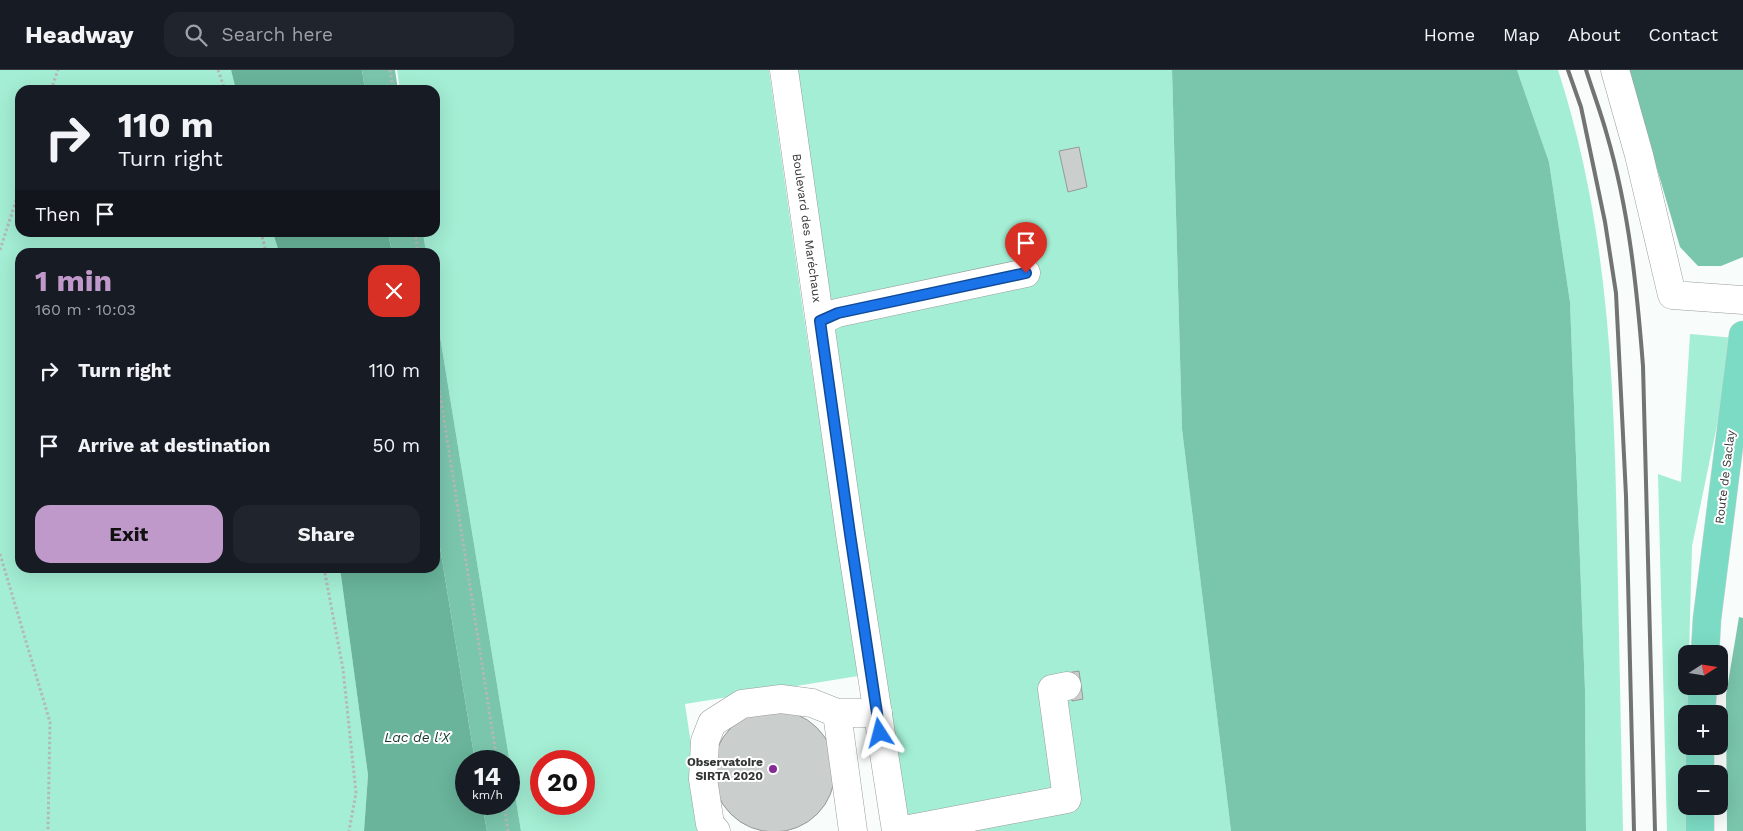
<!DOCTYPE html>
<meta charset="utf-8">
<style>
:root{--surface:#171b24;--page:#20242c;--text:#f1f3f6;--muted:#9ea1a6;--line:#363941;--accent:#c099cb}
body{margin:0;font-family:"Work Sans",sans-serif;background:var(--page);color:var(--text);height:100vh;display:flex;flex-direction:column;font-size:19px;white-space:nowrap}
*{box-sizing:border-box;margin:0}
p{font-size:16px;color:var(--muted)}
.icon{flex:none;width:28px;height:28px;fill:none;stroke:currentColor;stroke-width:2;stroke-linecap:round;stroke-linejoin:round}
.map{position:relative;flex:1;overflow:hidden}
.panel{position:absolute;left:15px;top:178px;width:425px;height:325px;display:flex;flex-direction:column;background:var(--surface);border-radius:15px;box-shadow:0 5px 20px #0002}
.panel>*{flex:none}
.hud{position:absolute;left:15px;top:15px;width:425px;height:152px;border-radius:15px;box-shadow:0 5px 20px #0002;background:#171b24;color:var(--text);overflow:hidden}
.needle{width:32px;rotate:78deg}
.controls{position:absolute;left:1678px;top:575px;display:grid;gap:10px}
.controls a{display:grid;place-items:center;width:50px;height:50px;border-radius:10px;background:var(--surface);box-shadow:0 5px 20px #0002;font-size:25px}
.speed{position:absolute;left:455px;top:680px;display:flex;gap:10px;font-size:25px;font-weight:700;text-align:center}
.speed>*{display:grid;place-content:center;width:65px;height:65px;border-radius:50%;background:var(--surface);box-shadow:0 5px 20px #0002;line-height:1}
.speed small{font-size:12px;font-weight:400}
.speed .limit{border:8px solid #d22;background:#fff;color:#111}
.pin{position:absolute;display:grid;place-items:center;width:42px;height:42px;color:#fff;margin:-51px -21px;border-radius:50% 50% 50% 0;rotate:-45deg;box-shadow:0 0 5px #0007}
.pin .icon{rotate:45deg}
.me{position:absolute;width:55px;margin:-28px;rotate:351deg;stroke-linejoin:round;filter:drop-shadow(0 0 4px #0008)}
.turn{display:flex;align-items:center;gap:18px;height:105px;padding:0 20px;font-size:22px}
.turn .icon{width:65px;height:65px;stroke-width:2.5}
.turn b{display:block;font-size:35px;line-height:42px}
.then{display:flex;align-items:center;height:48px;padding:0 20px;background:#0003;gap:10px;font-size:19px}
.round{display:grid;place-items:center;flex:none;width:52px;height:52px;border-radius:15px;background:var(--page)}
.summary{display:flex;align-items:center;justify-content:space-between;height:85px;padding:0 20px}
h1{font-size:30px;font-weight:700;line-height:38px;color:var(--accent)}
.button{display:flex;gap:10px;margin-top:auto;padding:10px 20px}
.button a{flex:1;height:58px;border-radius:15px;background:var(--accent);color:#111;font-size:20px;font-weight:700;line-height:58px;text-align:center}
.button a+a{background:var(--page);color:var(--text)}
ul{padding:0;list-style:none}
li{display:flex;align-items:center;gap:15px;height:75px;padding:0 20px}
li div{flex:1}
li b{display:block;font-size:19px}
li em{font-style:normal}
header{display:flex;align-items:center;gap:30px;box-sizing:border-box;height:70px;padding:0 25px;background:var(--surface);border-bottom:1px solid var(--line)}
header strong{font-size:24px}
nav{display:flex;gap:28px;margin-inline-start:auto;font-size:18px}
.search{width:350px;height:45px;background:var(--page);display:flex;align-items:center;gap:12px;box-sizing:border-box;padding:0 18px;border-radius:15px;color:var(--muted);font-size:19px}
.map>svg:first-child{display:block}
</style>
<header>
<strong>Headway</strong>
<div class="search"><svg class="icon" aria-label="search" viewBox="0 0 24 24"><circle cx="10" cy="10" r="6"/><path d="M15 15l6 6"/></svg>Search here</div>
<nav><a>Home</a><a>Map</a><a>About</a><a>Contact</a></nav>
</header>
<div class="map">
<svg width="1743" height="761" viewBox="0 0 1743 761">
<rect width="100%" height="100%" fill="#f8fcfb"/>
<g fill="#a3eed4" fill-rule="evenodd">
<path d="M0,0H231L236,20H20V162L273,163L279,182H20V498H340L368,705L364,761H0Z"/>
<path d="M397,0H769L803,241L858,606L685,634L704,761H521L435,236V182H426L423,163L435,162V20H400ZM541,691H584V734H541Z"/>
<path d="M794,0H1172L1182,359L1231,761H907Z"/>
<path d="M1517,0H1558C1608,154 1614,308 1617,468C1619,566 1621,663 1623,761H1586L1585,620L1570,232L1549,92Z"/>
<path d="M1690,264L1735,268L1692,476L1689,584H1686V616H1689V644H1686L1688,761H1667L1658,404L1681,412Z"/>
</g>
<g fill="#7ac6ad">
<path d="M362,0H395L398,20H365Z"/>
<path d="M1172,0H1517L1549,92L1570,232L1585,620L1586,761H1231L1182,359Z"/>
<path d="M1628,0H1743V187L1721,196H1698L1680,177Z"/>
<path d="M388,163H423L426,182H392Z"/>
<path d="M435,236L521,761H487L482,734H509V691H475L435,447Z"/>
<path d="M1739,547L1743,548V761H1727L1726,625Z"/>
</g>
<g fill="#69b49b">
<path d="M231,0H362L365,20H236Z"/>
<path d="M273,163H388L392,182H279Z"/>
<path d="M435,447L475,691H466V734H482L487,761H364L368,705L340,498H435Z"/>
</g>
<g fill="#cacecc" stroke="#969998">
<path d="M1079,77L1087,117L1068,122L1059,81Z"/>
<path d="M1079,601L1083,629L1072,631L1067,603Z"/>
<circle cx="774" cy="701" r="61"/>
</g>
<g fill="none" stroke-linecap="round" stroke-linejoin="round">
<defs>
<g id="minor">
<path d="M784,0L850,464L896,761"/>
<path d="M1615,0L1639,85L1672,225L1743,230"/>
<path d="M820,251L837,243L1026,203"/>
<path d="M837,643L853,761"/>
<path d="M716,761L710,754L703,709L705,671L712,653L742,634L781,629L812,633L837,643H878"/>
<path d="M899,761L1067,729L1052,619L1067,616"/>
</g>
<g id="major">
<path d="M1705,584L1707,549L1743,265"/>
<path d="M1701,644L1703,616"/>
<path d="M1700,676V704"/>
<path d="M1700,736V761"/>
</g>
</defs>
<use href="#minor" stroke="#999d9b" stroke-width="29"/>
<use href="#major" stroke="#d6d7d7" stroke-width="29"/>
<g stroke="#b4b8b7" stroke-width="3" stroke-dasharray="2.5 2.5" stroke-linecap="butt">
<path d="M218,0L225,20"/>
<path d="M390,0L393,20"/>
<path d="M51,20L58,0"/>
<path d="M261,162L266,182"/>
<path d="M415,162L418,182"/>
<path d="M0,180L20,118"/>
<path d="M435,291L497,691"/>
<path d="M0,484L50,652L48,761"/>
<path d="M324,498L343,599L356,723L349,761"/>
<path d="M504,734L508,761"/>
</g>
<use href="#minor" stroke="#fff" stroke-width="28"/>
<use href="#major" stroke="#7cdbc4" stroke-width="28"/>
<g stroke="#717473" stroke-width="4">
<path d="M1568,0L1581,37L1605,152L1616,223L1626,426L1634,761"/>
<path d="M1586,0C1593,22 1601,43 1607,65C1629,140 1637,219 1643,296L1655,761"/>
</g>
</g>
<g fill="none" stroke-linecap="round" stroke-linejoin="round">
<defs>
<path id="route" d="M880,663L850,464L820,251L838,243L1026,203"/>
</defs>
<use href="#route" stroke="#114b97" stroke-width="12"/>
<use href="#route" stroke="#1a73e8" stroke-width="9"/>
</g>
<circle fill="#852a96" stroke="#fff" stroke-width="2" cx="773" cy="699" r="5"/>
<g text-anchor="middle" stroke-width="4" stroke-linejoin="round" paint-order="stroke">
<g font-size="12" fill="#343635" stroke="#fff">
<text transform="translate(807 158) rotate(82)" y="4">Boulevard des Maréchaux</text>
<text transform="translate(1725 407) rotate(-83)" y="4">Route de Saclay</text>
</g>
<g font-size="12" font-weight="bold" fill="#343635" stroke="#fff" text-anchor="end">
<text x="763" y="696">Observatoire<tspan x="763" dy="14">SIRTA 2020</tspan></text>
</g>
<g font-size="14" font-style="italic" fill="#163a2f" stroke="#fff">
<text x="417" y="672">Lac de l'X</text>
</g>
</g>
</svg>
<div class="controls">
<a><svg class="needle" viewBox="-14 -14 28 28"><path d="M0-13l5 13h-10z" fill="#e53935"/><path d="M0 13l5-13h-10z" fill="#9ea1a6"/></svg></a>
<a>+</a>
<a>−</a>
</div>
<div class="speed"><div>14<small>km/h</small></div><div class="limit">20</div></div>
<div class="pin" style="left:1026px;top:203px;background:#d93025"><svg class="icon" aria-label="arrive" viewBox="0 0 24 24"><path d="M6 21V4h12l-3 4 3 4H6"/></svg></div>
<svg class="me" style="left:880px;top:663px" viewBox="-20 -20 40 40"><path d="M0-17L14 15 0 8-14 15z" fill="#1a73e8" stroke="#fff" stroke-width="4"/></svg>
<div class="hud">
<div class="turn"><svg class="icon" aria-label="right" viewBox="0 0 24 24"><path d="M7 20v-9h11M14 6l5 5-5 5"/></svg><div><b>110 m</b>Turn right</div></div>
<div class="then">Then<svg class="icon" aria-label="arrive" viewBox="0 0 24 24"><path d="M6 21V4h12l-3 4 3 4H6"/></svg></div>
</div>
<section class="panel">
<div class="summary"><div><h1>1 min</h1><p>160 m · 10:03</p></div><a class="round" style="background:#d93025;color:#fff"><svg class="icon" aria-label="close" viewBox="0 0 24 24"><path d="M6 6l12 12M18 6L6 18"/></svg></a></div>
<ul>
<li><svg class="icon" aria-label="right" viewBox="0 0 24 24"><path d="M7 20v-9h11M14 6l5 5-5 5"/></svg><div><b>Turn right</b></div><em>110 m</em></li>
<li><svg class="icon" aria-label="arrive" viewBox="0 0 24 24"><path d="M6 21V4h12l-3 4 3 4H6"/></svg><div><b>Arrive at destination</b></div><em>50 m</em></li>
</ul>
<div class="button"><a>Exit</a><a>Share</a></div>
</section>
</div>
